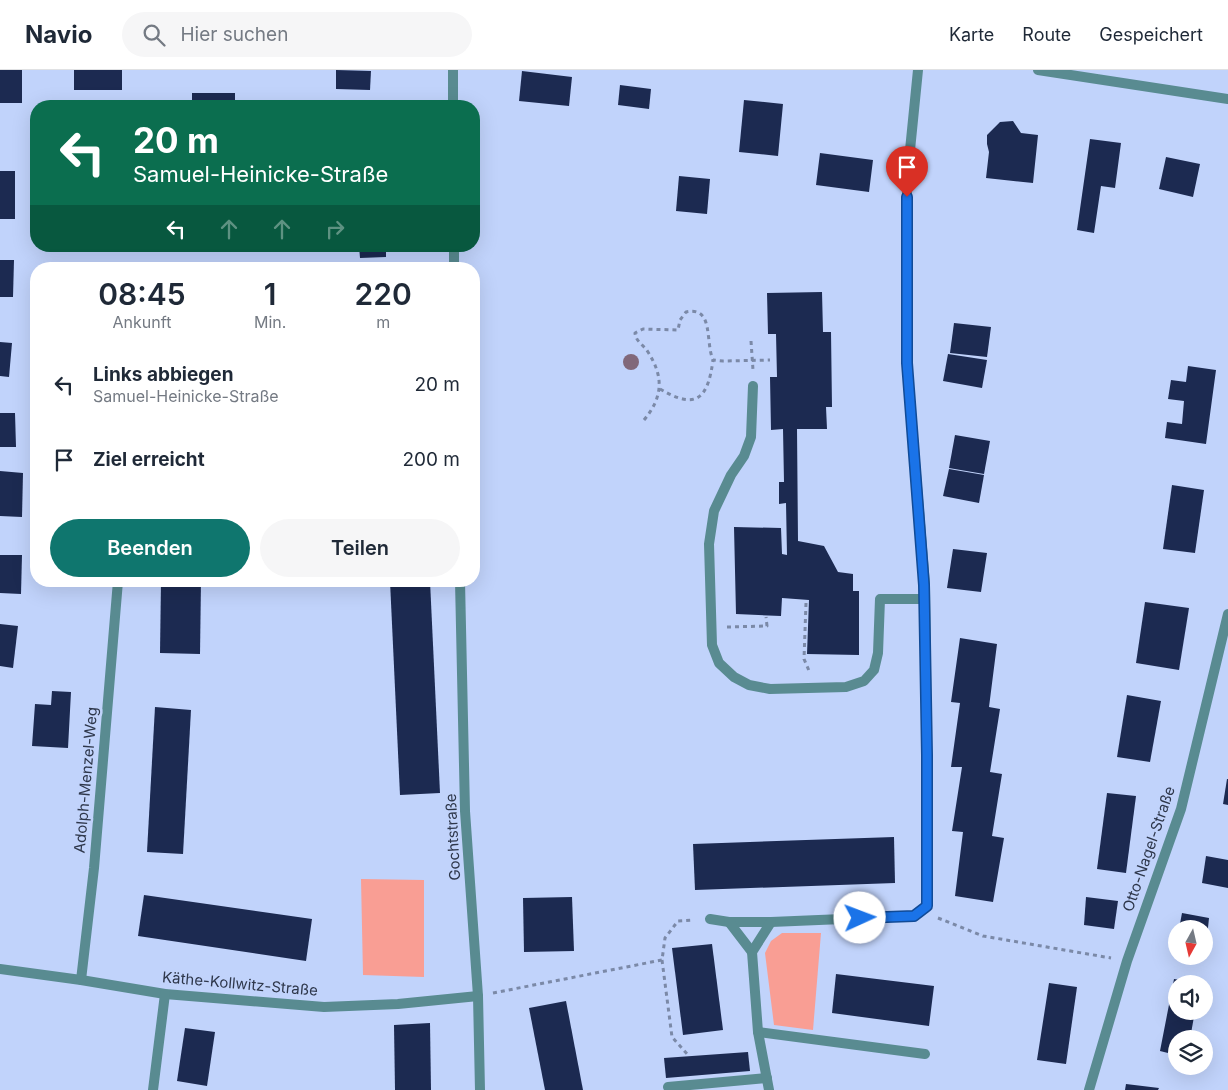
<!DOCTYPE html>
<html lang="de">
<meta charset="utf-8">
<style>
:root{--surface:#fff;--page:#f6f6f7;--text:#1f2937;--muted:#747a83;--line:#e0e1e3;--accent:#0f766e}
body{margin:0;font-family:Inter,sans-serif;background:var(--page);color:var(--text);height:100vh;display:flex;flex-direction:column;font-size:19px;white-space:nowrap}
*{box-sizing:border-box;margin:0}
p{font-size:16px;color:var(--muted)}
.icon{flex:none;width:28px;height:28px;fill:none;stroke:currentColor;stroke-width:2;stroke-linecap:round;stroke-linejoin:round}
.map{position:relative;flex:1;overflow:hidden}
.sheet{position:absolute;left:30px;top:192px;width:450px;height:325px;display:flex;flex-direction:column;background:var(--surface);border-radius:20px;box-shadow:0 5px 20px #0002}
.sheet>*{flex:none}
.top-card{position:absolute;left:30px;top:30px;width:450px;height:152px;border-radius:20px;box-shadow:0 5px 20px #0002;background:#0b6e4f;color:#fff;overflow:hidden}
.needle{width:32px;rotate:188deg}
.controls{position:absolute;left:1168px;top:850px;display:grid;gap:10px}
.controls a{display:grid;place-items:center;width:45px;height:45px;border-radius:50%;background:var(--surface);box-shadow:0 5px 20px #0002;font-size:25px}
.pin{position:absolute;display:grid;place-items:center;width:42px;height:42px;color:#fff;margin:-51px -21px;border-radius:50% 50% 50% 0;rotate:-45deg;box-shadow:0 0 5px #0007}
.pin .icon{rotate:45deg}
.me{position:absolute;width:55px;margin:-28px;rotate:88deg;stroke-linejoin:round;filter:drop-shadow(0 0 4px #0008)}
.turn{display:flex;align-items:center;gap:18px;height:105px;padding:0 20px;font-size:22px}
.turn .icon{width:65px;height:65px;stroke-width:2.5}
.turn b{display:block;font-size:35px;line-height:42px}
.lanes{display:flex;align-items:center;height:48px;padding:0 20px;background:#0003;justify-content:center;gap:25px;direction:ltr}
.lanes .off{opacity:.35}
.eta{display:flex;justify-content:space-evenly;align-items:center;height:85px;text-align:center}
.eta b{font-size:30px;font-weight:600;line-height:35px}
.primary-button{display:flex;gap:10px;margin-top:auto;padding:10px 20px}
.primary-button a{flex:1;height:58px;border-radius:30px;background:var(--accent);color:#fff;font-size:20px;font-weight:600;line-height:58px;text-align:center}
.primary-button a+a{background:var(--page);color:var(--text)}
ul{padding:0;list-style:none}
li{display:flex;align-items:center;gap:15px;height:75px;padding:0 20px}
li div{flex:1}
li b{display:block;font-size:19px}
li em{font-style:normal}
header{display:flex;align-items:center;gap:30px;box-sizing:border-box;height:70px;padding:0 25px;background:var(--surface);border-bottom:1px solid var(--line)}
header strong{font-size:24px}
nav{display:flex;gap:28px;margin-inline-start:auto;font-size:18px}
.search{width:350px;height:45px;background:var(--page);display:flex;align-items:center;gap:12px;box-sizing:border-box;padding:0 18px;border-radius:28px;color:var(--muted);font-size:19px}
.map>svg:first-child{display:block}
</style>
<header>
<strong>Navio</strong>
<div class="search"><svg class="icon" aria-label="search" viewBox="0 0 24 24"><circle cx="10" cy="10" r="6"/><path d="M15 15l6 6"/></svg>Hier suchen</div>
<nav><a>Karte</a><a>Route</a><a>Gespeichert</a></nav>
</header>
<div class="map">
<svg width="1228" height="1020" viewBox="0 0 1228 1020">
<rect width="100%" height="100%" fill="#c1d3fb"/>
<g fill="#f99e94">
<path d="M361,809L424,810V907L363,905Z"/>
<path d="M782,863H821L813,960L774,955L765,883L771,871Z"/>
</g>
<g fill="#1c2a51">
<rect x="0" y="0" width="22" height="33"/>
<rect x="74" y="0" width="48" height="20"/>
<path d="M336,0L371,1L370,20L336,19Z"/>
<path d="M522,1L572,7L569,36L519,31Z"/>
<path d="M620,15L651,19L649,39L618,35Z"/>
<rect x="192" y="23" width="43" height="13"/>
<path d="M744,30L783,34L778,86L739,82Z"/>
<path d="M1013,51L1021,63L1038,65L1033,113L986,108L989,82L987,74V65L1000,52Z"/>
<path d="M1090,69L1121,73L1115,118L1101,116L1094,163L1077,160Z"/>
<path d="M820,83L873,90L869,122L816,115Z"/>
<path d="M1166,87L1200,94L1193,127L1159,119Z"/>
<rect x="0" y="101" width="15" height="48"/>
<path d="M679,106L710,109L707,144L676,141Z"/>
<path d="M359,176H386V187L360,188Z"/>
<path d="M0,190H14L13,227H0Z"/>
<path d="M822,222L823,262H831L832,337H826L827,359H797L798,471L824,476L838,502L853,504V521H859V585L807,584L809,530L782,528L781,546L736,544L734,457L781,458L782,484L787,485L786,433L779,434V412H784L783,359L771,360L770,307H777L776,264H768L767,223Z"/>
<path d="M954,253L991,257L987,287L950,283Z"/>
<path d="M0,272L12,273L9,307L0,306Z"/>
<path d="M948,284L987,290L982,318L943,311Z"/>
<path d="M1188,296L1216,300L1206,374L1165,368L1167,352L1182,354L1184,331L1168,329L1171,310L1186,312Z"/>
<path d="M0,343H15L16,377H0Z"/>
<path d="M955,365L990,371L984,404L949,398Z"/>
<path d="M949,399L984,405L979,433L943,426Z"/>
<path d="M0,401L23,403L22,447L0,446Z"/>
<path d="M1172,415L1204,420L1195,483L1163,479Z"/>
<path d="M953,479L987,483L981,522L947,518Z"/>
<path d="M0,485H22L21,524L0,523Z"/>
<path d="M161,511H201L200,584L160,583Z"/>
<path d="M390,511H430L440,723L400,725Z"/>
<path d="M1145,532L1189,538L1179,600L1136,593Z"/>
<path d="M0,554L18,556L13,598L0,596Z"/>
<path d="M960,568L997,574L989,637L1000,639L990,702L1002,704L992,766L1004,768L993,832L955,826L963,762L952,761L962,697H951L960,633L951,632Z"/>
<path d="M52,621L71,622L68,678L32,676L35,634L51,635Z"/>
<path d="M1127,625L1161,631L1150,692L1117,687Z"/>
<path d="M155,637L191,640L183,784L147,782Z"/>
<path d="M1227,709H1228V735L1223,734Z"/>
<path d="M1107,723L1136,726L1126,803L1097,799Z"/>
<path d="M894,767L895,813L695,820L693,774Z"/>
<path d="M1206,786L1228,790V818L1202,813Z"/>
<path d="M144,825L312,849L306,891L138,866Z"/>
<path d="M572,827L574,881L524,882L523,828Z"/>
<path d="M1086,827L1118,831L1114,859L1084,855Z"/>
<path d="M1182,843L1209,848L1206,877H1204V859H1179Z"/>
<path d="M712,874L723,960L683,965L672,878Z"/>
<path d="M836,904L934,916L929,956L832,943Z"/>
<path d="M1174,909L1200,913L1176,914V941H1195L1190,969H1176V985L1160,981Z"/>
<path d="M1049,913L1077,917L1066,994L1037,990Z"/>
<path d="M566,931L583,1020H545L529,938Z"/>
<path d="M430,953L431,1020H395L394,955Z"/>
<path d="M185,958L215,962L207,1016L177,1011Z"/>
<path d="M748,982L750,1001L666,1008L664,988Z"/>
<path d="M1126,1014L1159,1018L1158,1020H1125Z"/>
</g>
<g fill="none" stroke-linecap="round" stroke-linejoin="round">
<g stroke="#7b89a7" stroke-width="3" stroke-dasharray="4 4" stroke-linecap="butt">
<path d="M751,271L753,300"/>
<path d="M660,319C697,341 708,328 713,290"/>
<path d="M644,350C663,327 664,307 648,282C643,274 636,272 635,263L643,259L678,260L680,250L686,242C714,236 705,271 713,290L723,291L770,290"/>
<path d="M806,533L804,589L810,603"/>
<path d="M727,557L767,556L766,547"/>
<path d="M938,848L983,866L1111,888"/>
<path d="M662,890L672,967L689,986"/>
<path d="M493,923L662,890L665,868L678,851L693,850"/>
</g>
<g stroke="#598b91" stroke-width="10">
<path d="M753,316L751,367L744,386L731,405L714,441L709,474L712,575L719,593L734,607L749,615L770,619L846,617L864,611L874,600L878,583L880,529H925"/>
<path d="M710,849L729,852H771L914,846L927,836"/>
<path d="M729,852L752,882"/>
<path d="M758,962L925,984"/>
<path d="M668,1017L767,1008"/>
<path d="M769,1020L758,962L752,882L771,852"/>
</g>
<g stroke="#598b91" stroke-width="10">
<path d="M453,0V36"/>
<path d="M918,0L907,110V293L925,515L927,685V836"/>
<path d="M1038,0L1228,29"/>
<path d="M454,176V199"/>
<path d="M460,511L465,741L478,926L480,1020"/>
<path d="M0,899L81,910L165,924L324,937L398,934L478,926"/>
<path d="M81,910L94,798L118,511"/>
<path d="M153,1020L165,924"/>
<path d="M1089,1020L1127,891L1181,739L1228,544"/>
</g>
</g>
<circle fill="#81687a" cx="631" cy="292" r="8"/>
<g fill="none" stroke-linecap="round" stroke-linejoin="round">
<defs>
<path id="route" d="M860,848L914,846L927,836V685L924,515L907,293V127"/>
</defs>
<use href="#route" stroke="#114b97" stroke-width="12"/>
<use href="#route" stroke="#1a73e8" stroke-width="9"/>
</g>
<g text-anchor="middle" stroke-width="5" stroke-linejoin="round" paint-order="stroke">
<g font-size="15" fill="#2e374b" stroke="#c1d3fb">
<text transform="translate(86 710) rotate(-85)" y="5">Adolph-Menzel-Weg</text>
<text transform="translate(453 767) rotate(-93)" y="5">Gochtstraße</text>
<text transform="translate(1149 779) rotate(-71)" y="5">Otto-Nagel-Straße</text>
<text transform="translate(240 914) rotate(5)" y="5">Käthe-Kollwitz-Straße</text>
</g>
</g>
</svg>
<div class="controls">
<a><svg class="needle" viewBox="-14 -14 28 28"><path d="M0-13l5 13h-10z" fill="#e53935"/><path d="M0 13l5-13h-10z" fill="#747a83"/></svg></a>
<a><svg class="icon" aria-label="sound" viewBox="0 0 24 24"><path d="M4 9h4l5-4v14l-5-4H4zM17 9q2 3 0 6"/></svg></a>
<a><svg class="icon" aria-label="layers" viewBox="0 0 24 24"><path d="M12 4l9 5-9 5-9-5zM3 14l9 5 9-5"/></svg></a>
</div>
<div class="pin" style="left:907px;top:127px;background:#d93025"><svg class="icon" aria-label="arrive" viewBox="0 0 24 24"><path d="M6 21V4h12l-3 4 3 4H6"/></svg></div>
<svg class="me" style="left:860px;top:848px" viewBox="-20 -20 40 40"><circle r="19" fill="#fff"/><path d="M0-13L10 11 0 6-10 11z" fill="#1a73e8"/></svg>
<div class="top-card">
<div class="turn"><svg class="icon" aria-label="left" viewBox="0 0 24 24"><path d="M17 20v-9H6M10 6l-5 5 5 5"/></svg><div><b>20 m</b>Samuel-Heinicke-Straße</div></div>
<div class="lanes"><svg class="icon" aria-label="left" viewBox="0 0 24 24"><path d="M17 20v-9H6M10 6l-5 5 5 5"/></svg><svg class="icon off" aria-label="ahead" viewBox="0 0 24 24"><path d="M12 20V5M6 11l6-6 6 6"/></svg><svg class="icon off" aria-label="ahead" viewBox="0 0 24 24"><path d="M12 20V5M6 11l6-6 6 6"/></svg><svg class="icon off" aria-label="right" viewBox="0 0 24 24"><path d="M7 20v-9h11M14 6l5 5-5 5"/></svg></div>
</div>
<section class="sheet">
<div class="eta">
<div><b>08:45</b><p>Ankunft</p></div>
<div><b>1</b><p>Min.</p></div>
<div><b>220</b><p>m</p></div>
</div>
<ul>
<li><svg class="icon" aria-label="left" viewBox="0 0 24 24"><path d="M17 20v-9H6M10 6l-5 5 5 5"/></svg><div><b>Links abbiegen</b><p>Samuel-Heinicke-Straße</p></div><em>20 m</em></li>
<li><svg class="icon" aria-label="arrive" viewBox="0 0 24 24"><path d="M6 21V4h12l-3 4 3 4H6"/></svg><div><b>Ziel erreicht</b></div><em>200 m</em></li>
</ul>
<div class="primary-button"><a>Beenden</a><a>Teilen</a></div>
</section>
</div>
